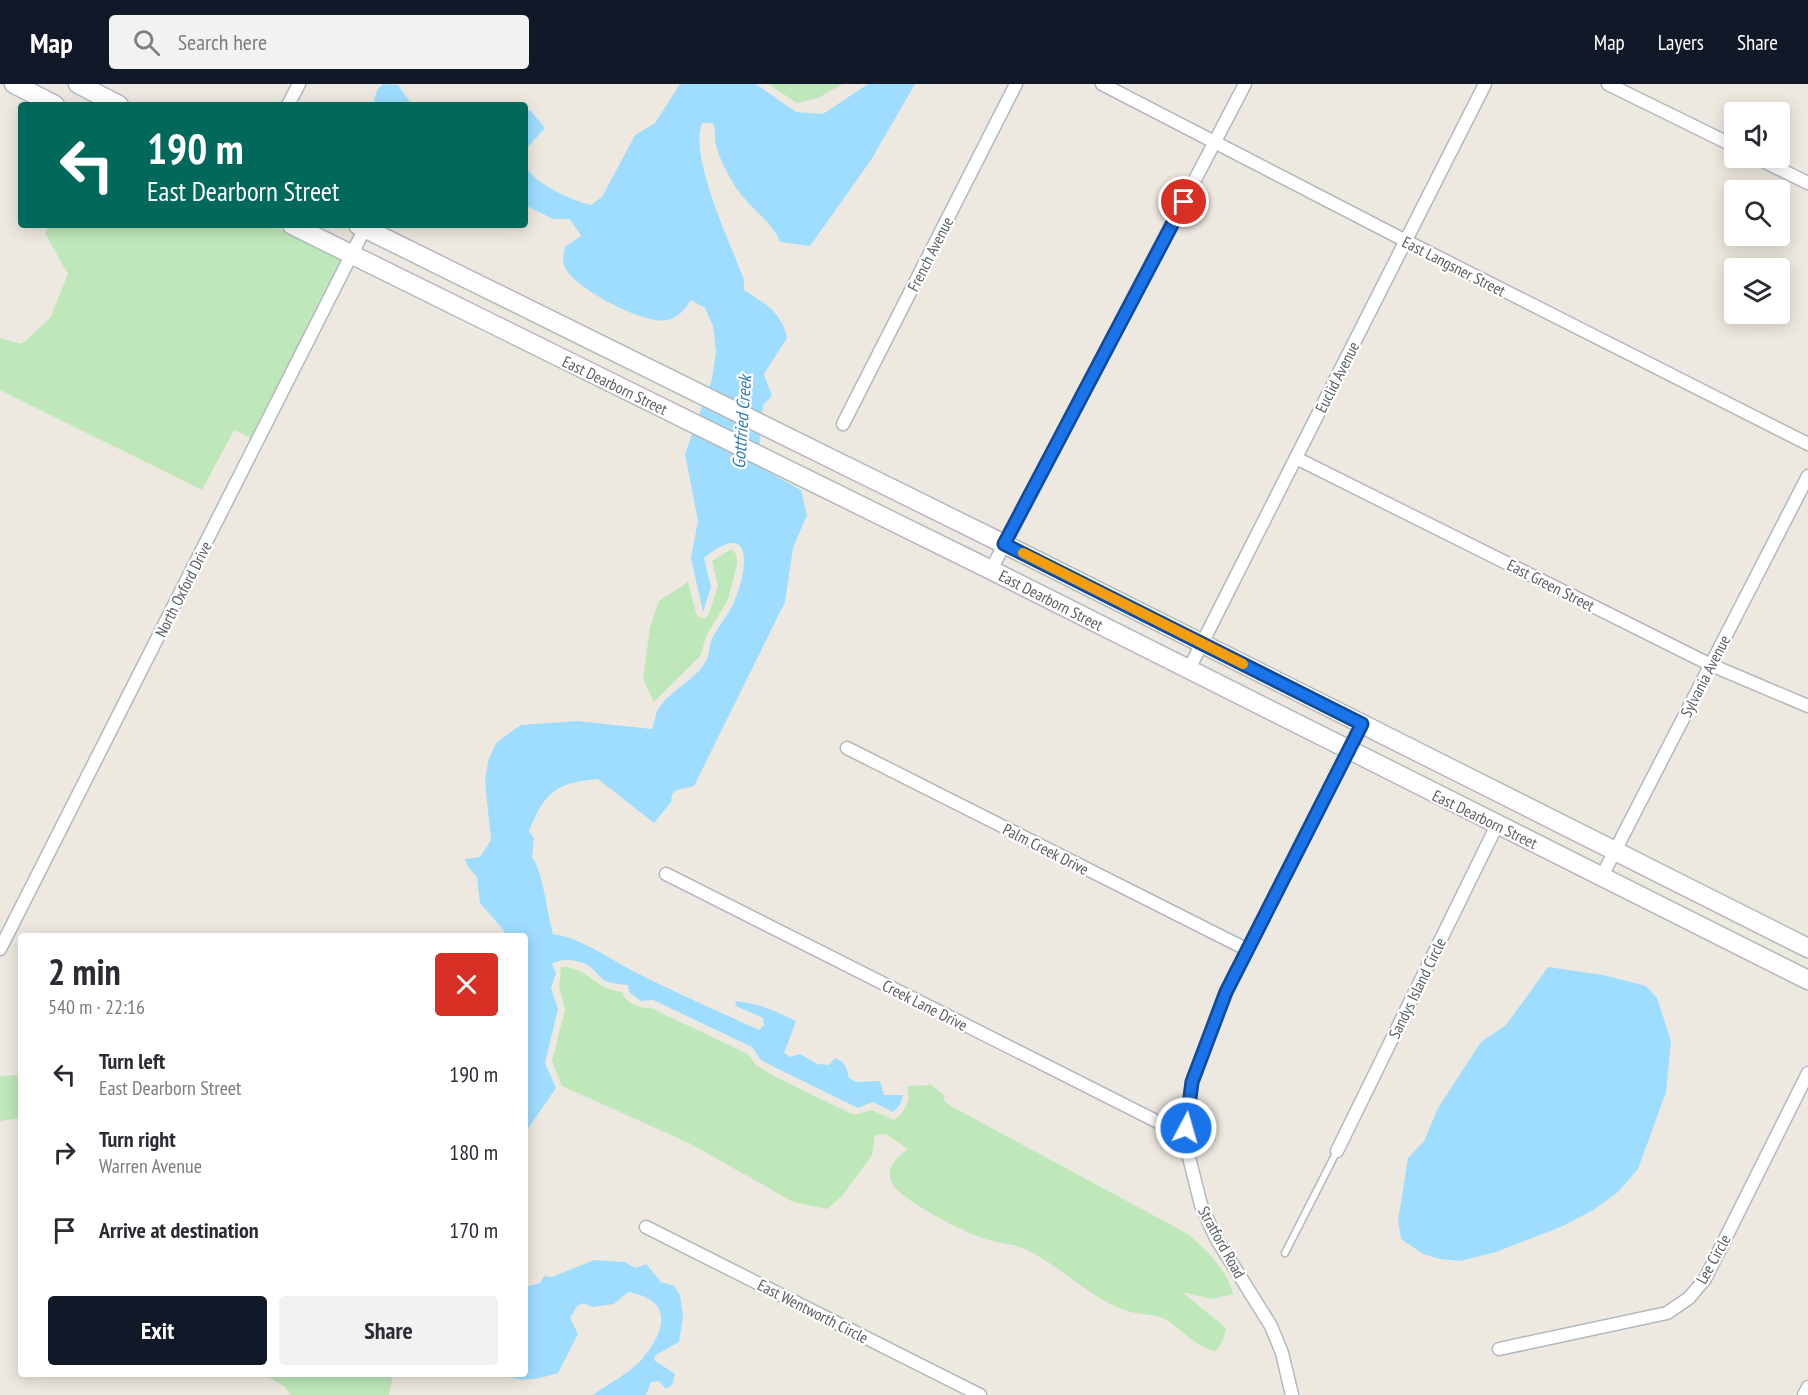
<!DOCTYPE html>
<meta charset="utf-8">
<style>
:root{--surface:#fff;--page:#f2f2f3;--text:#2b2b33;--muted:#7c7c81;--accent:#111827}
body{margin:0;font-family:"PT Sans Narrow",sans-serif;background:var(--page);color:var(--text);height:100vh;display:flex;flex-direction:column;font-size:22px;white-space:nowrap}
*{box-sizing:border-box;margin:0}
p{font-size:20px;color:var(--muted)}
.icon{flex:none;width:33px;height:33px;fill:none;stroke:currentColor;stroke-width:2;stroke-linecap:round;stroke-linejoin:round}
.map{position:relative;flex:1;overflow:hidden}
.details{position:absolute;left:18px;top:849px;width:510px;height:444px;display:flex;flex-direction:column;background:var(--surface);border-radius:6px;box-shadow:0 3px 15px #0003}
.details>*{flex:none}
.guide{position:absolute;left:18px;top:18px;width:510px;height:126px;border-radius:6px;box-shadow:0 3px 15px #0003;background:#00695c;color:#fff;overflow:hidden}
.tools{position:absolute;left:1724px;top:18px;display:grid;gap:12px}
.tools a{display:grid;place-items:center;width:66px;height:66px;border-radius:6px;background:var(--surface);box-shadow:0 3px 15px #0003;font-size:30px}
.pin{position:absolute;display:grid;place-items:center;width:51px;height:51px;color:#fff;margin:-26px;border:3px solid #fff;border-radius:50%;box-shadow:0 2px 6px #0007}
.me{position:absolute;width:66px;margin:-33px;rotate:6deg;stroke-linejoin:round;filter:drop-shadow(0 0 4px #0008)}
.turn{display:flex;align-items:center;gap:21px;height:126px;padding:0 30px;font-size:27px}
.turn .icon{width:78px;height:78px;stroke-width:2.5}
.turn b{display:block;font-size:42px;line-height:51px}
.round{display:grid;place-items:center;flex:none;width:63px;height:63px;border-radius:6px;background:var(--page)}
.overview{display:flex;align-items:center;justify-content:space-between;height:102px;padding:0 30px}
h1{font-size:36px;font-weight:800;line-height:45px}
.action{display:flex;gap:12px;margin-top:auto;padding:12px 30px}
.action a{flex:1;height:69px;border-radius:6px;background:var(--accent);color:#fff;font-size:24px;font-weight:800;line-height:69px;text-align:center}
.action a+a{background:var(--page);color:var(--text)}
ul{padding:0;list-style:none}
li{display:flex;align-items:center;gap:18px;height:78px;padding:0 30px}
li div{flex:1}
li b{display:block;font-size:22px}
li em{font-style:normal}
header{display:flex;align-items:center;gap:36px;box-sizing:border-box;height:84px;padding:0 30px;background:var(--accent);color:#fff}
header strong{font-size:28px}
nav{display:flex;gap:33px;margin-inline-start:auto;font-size:21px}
.search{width:420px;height:54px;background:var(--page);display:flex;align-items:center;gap:15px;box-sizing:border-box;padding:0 21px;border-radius:6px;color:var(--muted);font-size:22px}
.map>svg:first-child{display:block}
</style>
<header>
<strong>Map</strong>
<div class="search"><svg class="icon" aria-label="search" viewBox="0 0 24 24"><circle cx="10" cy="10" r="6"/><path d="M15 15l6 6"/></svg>Search here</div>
<nav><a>Map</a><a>Layers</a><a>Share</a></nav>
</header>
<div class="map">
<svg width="1808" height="1311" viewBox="0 0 1808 1311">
<rect width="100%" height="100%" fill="#eee9e0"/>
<g fill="#bee8ba">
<path d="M768,0H843L818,14L797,19Z"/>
<path d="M49,141H272L350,181L263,360L234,346L202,406L0,306V254L22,260L50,234L68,190L45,149Z"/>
<path d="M731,465L736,470L737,480L728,516L706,552L701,571L654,618L643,595L650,543L659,517L688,498L697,532L704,535L708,532L718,502L712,477Z"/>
<path d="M561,883C587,882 594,905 622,908C626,920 639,924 651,924L748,970L756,981L774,992L854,1031L872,1026L894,1036C907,1026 911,1015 907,1002L931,1001L943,1010L945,1018L960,1027L1188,1150C1206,1166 1228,1186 1233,1210L1212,1215L1182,1208L1226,1244L1223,1256L1216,1267C1198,1265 1182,1246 1167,1236C1155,1229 1139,1231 1127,1227C1090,1214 1062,1184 1029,1167C1014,1159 1000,1160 985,1155C966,1149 900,1116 892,1099C885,1083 896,1074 908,1065L886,1050L875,1051L872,1071L842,1112L827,1125L793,1118L691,1060L562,1002L552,977L565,925L559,903Z"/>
<path d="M21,991V1034L0,1037V992Z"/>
<path d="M263,1290H393L389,1311H291L284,1302Z"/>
</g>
<g fill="#9fddff">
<path d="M383,0L398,1L412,21H373L377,6Z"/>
<path d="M680,0H756L796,28L823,30L868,0H915L871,76L810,162L780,158C775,141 748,122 736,104C729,92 719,75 716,61C714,53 716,46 713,39H702C689,74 731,160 744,196V206C764,219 782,228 787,254L764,290L772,312L763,321L758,374L761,384L801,406L807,431L793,464L785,518L694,702L677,706L672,710L671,718L654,739L598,695C555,699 545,708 529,747L534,754L532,773C542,784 548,832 553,850C582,854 611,876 637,889C678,910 718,927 759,946L764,941L763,934L736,922L735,917C758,919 776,927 796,937L784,969L790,973L800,970L818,980L829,981L835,974C845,977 847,984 849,994L856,998L880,997L884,1011H903L900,1021L893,1028L873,1018L858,1024L778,985L761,976L752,963L653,916L641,917L629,908L628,901C619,900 612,900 604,896C598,892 595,886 589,882C580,876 561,873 552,880L556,889L551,904L558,925L545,979L556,1004L525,1049V852H503L505,848L480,819L477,793L468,783L465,775L480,773L491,756L485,698L488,677L496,659L508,650L521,641L577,637L652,645C655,639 655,629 659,624C671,605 697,596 707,575C710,568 709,560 713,553C719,541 729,530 734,518C749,483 753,434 704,474L711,503L703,528L691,474L698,437L685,370L712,295L716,268L713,242L705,224L691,216C684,226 679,233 667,236C646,242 569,202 564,181C562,176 564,168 565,163L581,152L570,135H553L525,121V81C533,99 572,117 591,121L602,113L635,51L655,39Z"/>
<path d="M530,26L545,44L525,66V28Z"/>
<path d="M1548,883L1603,891L1646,902L1657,914L1671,957L1666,1008L1638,1085L1618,1108L1595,1125L1563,1142L1496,1168L1460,1177L1440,1175L1423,1170L1401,1155L1398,1137L1408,1074L1424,1057L1438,1024L1481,958L1506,941Z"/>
<path d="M594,1176L625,1178L635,1184L646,1180L661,1198L674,1202L680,1211L683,1232L679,1258L656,1271L654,1276L675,1290L672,1301L666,1305L659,1297L651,1298L646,1311H593C609,1299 629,1290 642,1275C666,1247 674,1216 628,1208L614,1220L592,1223L584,1219L577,1222L570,1234L578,1250L558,1289C537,1295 525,1299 504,1291L525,1290V1203L540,1199L544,1192L552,1193Z"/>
</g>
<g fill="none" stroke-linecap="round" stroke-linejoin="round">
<defs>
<path id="service" d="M1285,1169L1337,1067"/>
<g id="minor">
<path d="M1102,0L1406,157L1808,360"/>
<path d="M1608,0L1734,62"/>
<path d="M288,21L299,0"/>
<path d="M1757,74L1808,99"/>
<path d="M843,340L1016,0"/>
<path d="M1296,374L1711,581L1808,622"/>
<path d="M991,486L1245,0"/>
<path d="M1189,585L1485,0"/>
<path d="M847,664L1246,865"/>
<path d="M666,790L1166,1042L1186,1044"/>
<path d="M1602,792L1808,392"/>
<path d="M0,865L365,144"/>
<path d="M1337,1067L1497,741"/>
<path d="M646,1143L980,1311"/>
<path d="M1499,1265L1667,1229L1689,1214L1705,1195L1808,989"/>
<path d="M1292,1311L1282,1269L1271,1242L1216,1154L1201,1121L1187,1065L1186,1044L1192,998L1226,908L1362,640"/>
<path d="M1804,1311L1808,1303"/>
</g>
<g id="secondary">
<path d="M14,0L55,21"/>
<path d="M78,0L119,21"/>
<path d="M292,141L991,486L1808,896"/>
<path d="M358,141L1004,460L1808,864"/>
</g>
</defs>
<use href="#service" stroke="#b3b8bc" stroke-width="9"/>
<use href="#minor" stroke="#b3b8bc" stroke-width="15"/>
<use href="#secondary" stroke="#b4b9bf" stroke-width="21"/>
<use href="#service" stroke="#fff" stroke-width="6"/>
<use href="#minor" stroke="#fff" stroke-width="12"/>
<use href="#secondary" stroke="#fff" stroke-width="18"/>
</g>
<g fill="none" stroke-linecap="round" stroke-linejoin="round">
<defs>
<path id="route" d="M1184,118L1004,460L1362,640L1226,908L1192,998L1186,1044"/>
</defs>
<use href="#route" stroke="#114b97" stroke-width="15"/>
<use href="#route" stroke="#1a73e8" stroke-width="10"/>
<path stroke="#f59e0b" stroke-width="10" d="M1023,469L1243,580"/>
</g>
<g text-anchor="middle" stroke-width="4.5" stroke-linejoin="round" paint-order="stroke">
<g font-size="16" fill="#595e63" stroke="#fff">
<text transform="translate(930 170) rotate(-63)" y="6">French Avenue</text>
<text transform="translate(1454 182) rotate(27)" y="6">East Langsner Street</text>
<text transform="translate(1337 293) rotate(-63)" y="6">Euclid Avenue</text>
<text transform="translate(615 301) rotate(26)" y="6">East Dearborn Street</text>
<text transform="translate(1551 501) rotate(27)" y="6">East Green Street</text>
<text transform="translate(183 505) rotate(-63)" y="6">North Oxford Drive</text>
<text transform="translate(1051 516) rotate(27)" y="6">East Dearborn Street</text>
<text transform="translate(1705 592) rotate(-63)" y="6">Sylvania Avenue</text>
<text transform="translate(1485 735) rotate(26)" y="6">East Dearborn Street</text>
<text transform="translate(1046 765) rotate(27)" y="6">Palm Creek Drive</text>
<text transform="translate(1417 904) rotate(-64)" y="6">Sandys Island Circle</text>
<text transform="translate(925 921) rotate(27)" y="6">Creek Lane Drive</text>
<text transform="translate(1222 1158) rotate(61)" y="6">Stratford Road</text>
<text transform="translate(1713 1175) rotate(-61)" y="6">Lee Circle</text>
<text transform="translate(813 1227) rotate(27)" y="6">East Wentworth Circle</text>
</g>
<g font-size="18" font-style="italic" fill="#327ab0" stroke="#fff">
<text transform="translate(742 338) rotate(-86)" y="6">Gottfried Creek</text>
</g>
</g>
</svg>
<div class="tools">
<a><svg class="icon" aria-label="sound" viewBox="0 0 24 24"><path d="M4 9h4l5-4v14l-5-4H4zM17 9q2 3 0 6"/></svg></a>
<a><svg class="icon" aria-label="search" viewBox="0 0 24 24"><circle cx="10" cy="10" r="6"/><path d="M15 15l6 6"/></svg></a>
<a><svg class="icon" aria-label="layers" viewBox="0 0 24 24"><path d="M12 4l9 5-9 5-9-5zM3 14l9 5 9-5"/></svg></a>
</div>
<div class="pin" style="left:1184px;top:118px;background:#d93025"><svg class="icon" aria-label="arrive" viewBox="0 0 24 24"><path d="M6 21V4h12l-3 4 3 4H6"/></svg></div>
<svg class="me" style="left:1186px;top:1044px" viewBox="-20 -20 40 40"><circle r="17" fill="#1a73e8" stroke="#fff" stroke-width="3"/><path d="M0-11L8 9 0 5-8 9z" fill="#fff"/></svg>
<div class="guide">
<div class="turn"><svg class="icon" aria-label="left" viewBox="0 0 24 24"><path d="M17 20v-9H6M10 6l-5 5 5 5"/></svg><div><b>190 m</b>East Dearborn Street</div></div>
</div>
<section class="details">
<div class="overview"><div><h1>2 min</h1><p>540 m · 22:16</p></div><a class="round" style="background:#d93025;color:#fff"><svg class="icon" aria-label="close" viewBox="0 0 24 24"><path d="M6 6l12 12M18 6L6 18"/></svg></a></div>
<ul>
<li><svg class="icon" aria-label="left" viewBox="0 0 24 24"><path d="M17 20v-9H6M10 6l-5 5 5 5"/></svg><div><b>Turn left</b><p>East Dearborn Street</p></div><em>190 m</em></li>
<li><svg class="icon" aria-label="right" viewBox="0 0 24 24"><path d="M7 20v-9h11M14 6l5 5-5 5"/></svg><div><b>Turn right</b><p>Warren Avenue</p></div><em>180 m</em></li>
<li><svg class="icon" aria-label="arrive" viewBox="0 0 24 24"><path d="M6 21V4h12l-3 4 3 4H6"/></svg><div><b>Arrive at destination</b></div><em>170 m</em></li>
</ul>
<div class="action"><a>Exit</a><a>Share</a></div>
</section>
</div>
